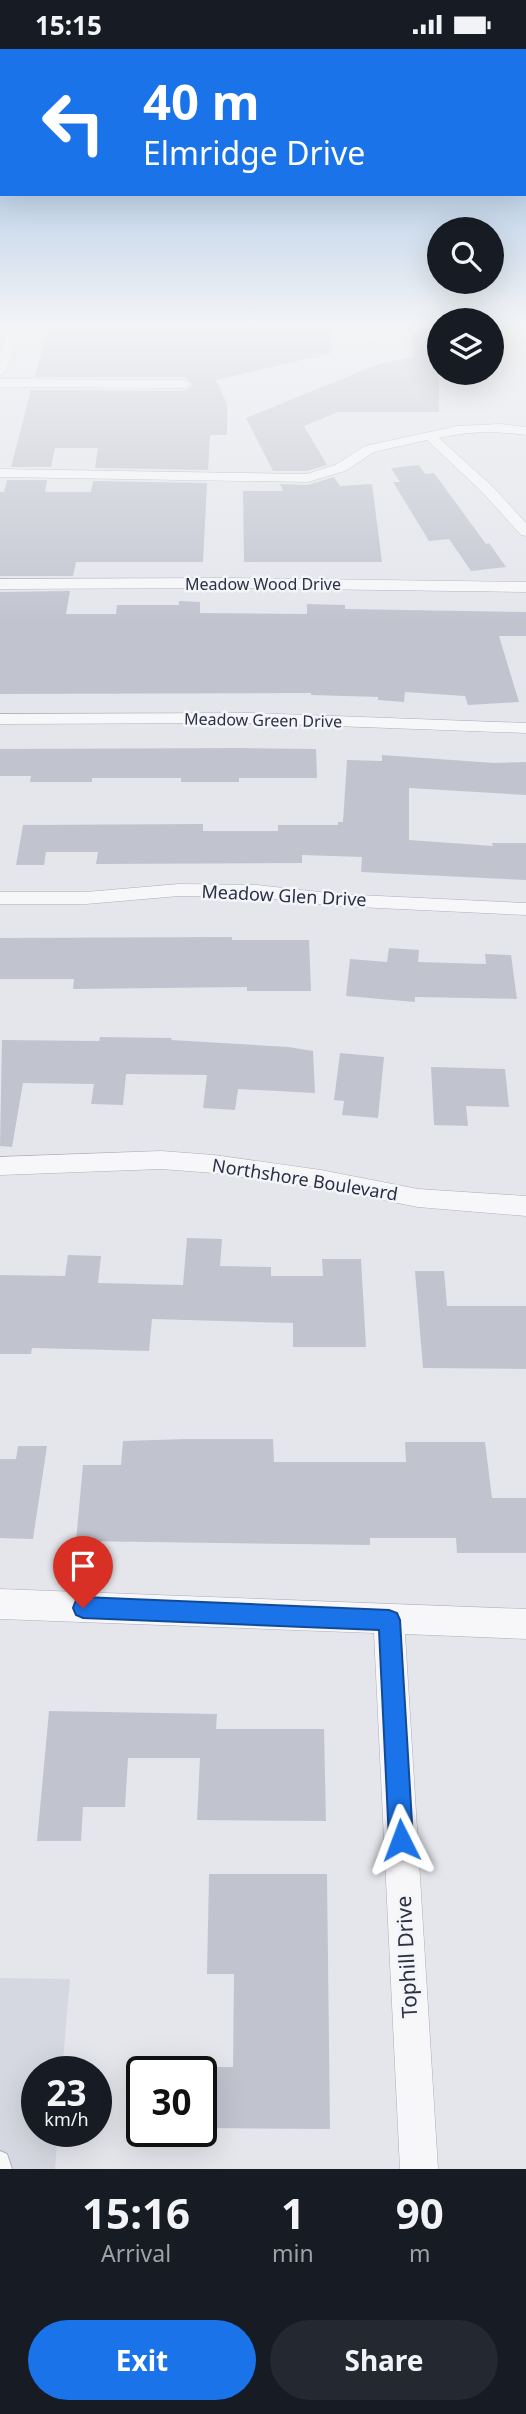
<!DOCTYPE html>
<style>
:root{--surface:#171b24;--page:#242831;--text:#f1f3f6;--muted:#9ea1a6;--accent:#1a73e8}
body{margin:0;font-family:"Noto Sans",sans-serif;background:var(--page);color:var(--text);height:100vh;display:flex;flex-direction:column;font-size:26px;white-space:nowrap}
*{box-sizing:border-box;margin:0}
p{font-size:23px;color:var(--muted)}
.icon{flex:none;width:38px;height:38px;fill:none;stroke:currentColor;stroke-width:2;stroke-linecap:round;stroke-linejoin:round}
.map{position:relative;height:2120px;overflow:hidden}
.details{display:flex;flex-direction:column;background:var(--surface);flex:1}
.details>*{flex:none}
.hud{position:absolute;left:0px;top:0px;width:527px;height:147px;box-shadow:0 7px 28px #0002;background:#1a73e8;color:#fff;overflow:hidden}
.fabs{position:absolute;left:427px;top:168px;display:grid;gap:14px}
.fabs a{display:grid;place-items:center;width:77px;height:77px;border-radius:50%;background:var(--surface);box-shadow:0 7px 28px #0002;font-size:35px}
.speed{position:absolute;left:21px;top:2007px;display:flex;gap:14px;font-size:35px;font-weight:700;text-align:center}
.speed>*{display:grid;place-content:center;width:91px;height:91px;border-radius:50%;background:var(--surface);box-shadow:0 7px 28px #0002;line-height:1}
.speed small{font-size:18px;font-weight:400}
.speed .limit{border:4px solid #111;border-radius:10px;background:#fff;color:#111}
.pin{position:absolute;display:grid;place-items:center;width:60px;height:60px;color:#fff;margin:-72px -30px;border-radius:50% 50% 50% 0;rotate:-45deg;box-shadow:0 0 7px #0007}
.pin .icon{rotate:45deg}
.me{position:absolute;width:77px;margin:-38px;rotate:357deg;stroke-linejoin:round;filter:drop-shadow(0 0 5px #0008)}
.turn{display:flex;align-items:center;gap:24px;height:147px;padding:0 28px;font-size:32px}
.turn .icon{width:91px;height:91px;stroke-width:2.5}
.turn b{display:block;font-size:49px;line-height:60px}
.eta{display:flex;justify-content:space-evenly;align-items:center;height:119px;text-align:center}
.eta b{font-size:42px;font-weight:700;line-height:49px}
.cta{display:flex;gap:14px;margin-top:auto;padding:14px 28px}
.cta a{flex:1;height:80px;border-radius:42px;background:var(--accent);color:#fff;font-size:28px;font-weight:700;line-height:80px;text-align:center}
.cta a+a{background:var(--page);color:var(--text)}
.status{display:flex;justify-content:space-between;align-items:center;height:49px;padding:0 35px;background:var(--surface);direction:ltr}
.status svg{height:19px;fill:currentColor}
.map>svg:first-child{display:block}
</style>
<div class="status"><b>15:15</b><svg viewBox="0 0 49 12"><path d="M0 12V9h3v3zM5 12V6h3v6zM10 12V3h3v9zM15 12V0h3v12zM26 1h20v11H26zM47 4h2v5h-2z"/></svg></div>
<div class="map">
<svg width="526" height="2120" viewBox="0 0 526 2120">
<rect width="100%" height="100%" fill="#e4e6ec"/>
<path fill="#d6d8e1" d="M0,1929L70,1930L62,2023H37V2082L58,2083L55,2120H0Z"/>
<g fill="#c1c4cf">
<path d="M67,278H330L332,304L216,331L227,355V386H210L208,421L95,419L98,399H55L51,418H11L31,341L185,342L193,336L185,328H35L48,280H67Z"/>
<path d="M409,278H439V363H338L304,377L327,416L307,422H273L246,369L376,316L415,307Z"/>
<path d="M419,416L425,425L434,424L486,495L489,494L506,518L471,522L449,490L429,492L393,433H400L391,419Z"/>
<path d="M334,428L340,437L372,435L382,513H244L243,442H283L280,435L308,436Z"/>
<path d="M7,431H47L45,443H91L93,432L207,434L203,513H76L73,527H0V443H4Z"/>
<path d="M70,542L66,565H116L117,556H179V552L200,553V564L307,565V555L345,556V560L526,563V587H499L519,653L468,656L465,647L405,643L404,653L378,651V648L311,646V644L0,645V543Z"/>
<path d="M239,699L316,700L317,729H239V733H181V729H92V733H30L31,727H0V700Z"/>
<path d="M382,706L494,714L526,713V746L409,739V791L493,797L492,794H526V831L361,823L362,808L302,806V814L96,815L98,803H46L44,816H16L23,776L203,775V782H278V776H338V773H343L347,711L382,712Z"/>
<path d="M232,888V891H309L311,942H247V938L73,940L74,930H0V889Z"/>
<path d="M389,899L419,901L418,913L486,915L485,905L511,906L517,950L415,948V953L346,947L350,910L387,913Z"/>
<path d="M100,988L172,989L171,991L288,998L313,1002L315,1044L238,1040L235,1061L203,1059L207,1026L126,1025L123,1056L91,1055L94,1035L23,1034L12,1098L0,1097L2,991L99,992Z"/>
<path d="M340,1004L384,1008L378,1069L342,1066L344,1052L334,1051Z"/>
<path d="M431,1018L505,1020L509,1058L466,1057L468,1077L434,1076Z"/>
<path d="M187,1189L222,1190L220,1217L271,1218V1227H323L322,1210H361L366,1298H293V1274L152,1270L149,1302L32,1299L31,1305H0V1226L65,1227L68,1206L101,1207L98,1234L183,1236Z"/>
<path d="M415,1222H444L447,1257H526V1320L423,1319Z"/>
<path d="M186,1390H273L274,1413H406L405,1393H485L492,1449H526V1504H457L456,1489H370V1496L76,1492L83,1416H121L123,1392Z"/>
<path d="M18,1397H47L33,1490L0,1489V1410H16Z"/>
<path d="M49,1662L217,1665L216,1680H324L326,1772L197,1771L200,1709H128L125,1758H83L81,1792H37Z"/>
<path d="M209,1825H327L330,2080L201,2079V2018H233L234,1925H207Z"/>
</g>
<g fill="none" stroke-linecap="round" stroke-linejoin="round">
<defs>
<path id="service" d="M0,2102L7,2105L12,2120H0Z"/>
<g id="minor">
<path d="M9,278H20L6,322L0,326V304Z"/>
<path d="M364,278H374L377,293H369Z"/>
<path d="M0,330L185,331L191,335L185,339L0,338Z"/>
<path d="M501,375L526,378V386C497,382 468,382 439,389L493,438L526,474V487L521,486L483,444L427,391L374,403L345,422L308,433L0,428V420L307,425L335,416L365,397L457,377Z"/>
<path d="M232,529L526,533V543L232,539L0,540V530Z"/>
<path d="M251,664L526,674V684L251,674L0,675V665Z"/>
<path d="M179,835L257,836L337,845L526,854V866L337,857L257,848L179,847L86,855H0V843H86Z"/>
<path d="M161,1102L214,1106L321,1121L418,1140L526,1147V1167L418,1158L321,1139L214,1124L161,1120L0,1126V1108Z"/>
<path d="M0,1540L526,1560V1590L405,1585L438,2120H400L374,1584L0,1570Z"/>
</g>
</defs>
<use href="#service" stroke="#acafba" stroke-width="2"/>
<use href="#minor" stroke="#acafba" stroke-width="1"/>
<use href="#service" fill="#f7f7fa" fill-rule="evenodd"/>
<use href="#minor" fill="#f7f7fa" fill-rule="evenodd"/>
</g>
<linearGradient id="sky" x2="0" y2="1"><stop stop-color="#8bb2dc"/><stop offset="0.48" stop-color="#f3f4f6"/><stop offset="1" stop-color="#f3f4f6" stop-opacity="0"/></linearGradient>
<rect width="526" height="575" fill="url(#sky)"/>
<path fill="#1a73e8" stroke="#114b97" stroke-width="2" d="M83,1548L389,1561L397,1564L400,1571L413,1791L409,1799L401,1802L393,1799L389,1791L379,1581L83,1569L76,1566L73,1559L76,1551Z"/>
<g text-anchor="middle" stroke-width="5" stroke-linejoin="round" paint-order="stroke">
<g font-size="16" fill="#2b3044" stroke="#f4f5f9">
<text x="263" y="541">Meadow Wood Drive</text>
<text transform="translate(263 671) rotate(1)" y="6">Meadow Green Drive</text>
</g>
<g font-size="18" fill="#2b3044" stroke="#f4f5f9">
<text transform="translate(284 847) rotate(3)" y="6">Meadow Glen Drive</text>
<text transform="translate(305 1131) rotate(9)" y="6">Northshore Boulevard</text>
</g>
<g font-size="21" fill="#2b3044" stroke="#f4f5f9">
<text transform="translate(407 1908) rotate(-93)" y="7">Tophill Drive</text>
</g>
</g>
</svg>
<div class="fabs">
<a><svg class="icon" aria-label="search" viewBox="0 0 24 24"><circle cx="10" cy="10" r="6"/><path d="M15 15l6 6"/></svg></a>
<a><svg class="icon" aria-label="layers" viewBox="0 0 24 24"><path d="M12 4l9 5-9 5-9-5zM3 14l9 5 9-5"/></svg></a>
</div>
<div class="speed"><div>23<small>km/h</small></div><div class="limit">30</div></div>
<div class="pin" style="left:83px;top:1559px;background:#d93025"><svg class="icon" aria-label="arrive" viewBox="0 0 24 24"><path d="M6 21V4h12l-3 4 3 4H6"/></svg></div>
<svg class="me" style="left:401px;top:1791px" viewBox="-20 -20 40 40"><path d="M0-17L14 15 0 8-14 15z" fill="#1a73e8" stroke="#fff" stroke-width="4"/></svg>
<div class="hud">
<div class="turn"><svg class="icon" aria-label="left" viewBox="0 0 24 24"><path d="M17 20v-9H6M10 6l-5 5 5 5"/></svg><div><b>40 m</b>Elmridge Drive</div></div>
</div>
</div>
<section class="details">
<div class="eta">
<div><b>15:16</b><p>Arrival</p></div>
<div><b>1</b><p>min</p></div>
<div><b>90</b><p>m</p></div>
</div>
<div class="cta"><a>Exit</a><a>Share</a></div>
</section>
